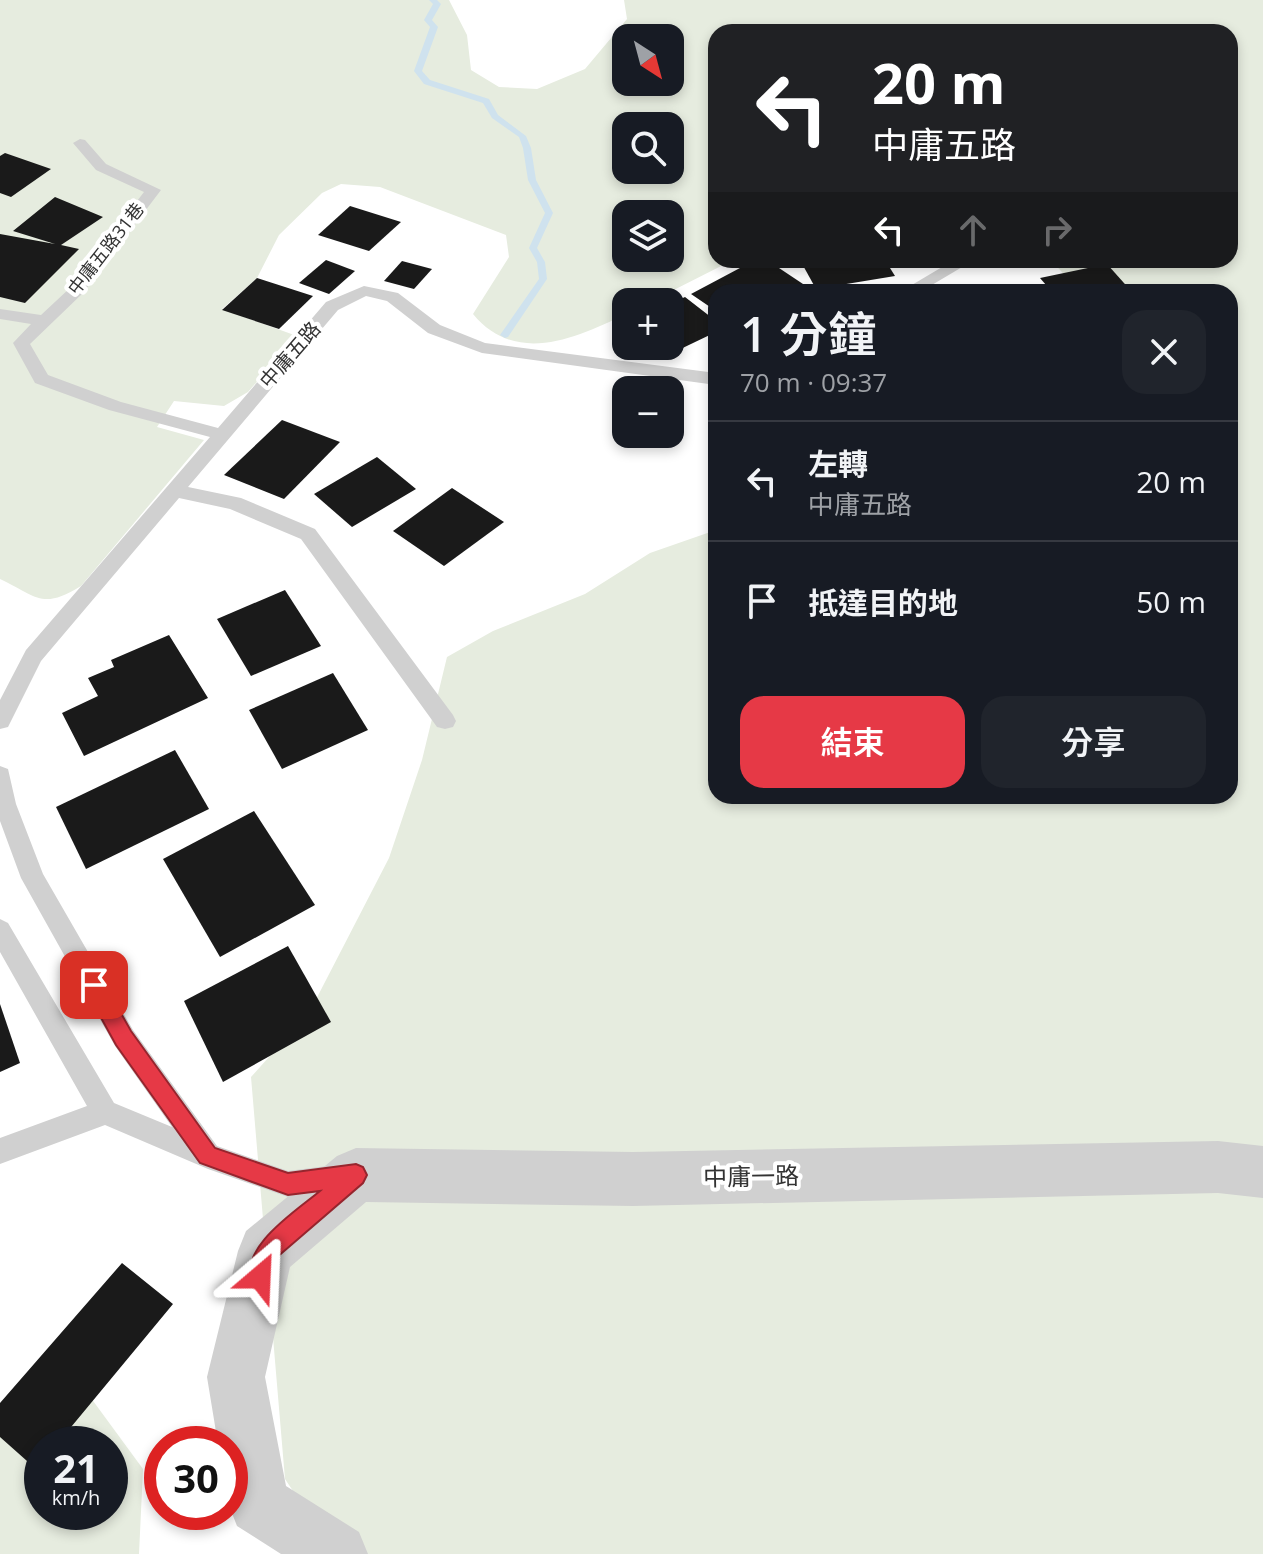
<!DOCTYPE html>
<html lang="zh-TW">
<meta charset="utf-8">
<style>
:root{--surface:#171b24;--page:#20242c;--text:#f1f3f6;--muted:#9ea1a6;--line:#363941;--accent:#e63946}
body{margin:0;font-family:"Open Sans","Noto Sans TC",sans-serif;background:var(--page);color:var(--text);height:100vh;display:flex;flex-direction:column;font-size:30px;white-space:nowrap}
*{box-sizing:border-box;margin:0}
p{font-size:26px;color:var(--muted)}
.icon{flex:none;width:44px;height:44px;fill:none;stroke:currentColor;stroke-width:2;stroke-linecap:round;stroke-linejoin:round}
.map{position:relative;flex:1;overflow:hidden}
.drawer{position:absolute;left:708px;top:284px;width:530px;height:520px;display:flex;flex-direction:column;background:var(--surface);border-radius:24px;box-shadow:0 4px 12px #0003}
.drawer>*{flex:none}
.guide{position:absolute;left:708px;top:24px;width:530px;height:244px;border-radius:24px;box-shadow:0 4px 12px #0003;background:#202124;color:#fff;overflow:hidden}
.needle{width:52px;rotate:144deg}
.buttons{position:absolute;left:612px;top:24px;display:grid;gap:16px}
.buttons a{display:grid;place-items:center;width:72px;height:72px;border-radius:16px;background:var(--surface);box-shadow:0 4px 12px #0003;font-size:40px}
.speed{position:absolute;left:24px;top:1426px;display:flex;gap:16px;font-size:40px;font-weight:700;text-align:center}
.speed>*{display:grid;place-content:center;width:104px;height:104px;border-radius:50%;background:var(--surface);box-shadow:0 4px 12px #0003;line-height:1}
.speed small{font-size:20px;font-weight:400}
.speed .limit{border:12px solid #d22;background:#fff;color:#111}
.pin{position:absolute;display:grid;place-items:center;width:68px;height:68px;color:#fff;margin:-34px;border-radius:16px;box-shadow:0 4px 12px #0006}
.me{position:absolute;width:88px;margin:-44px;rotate:26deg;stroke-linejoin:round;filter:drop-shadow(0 0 6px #0008)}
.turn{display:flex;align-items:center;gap:28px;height:168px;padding:0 32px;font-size:36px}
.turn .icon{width:104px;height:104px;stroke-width:2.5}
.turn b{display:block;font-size:56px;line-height:68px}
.lanes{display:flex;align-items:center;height:76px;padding:0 32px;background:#0003;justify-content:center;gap:40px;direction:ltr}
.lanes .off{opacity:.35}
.round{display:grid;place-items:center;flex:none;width:84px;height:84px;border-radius:24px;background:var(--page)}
.overview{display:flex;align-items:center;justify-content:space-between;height:136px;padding:0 32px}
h1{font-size:48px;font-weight:600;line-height:60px}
.button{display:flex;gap:16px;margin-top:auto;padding:16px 32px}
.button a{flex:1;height:92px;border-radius:24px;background:var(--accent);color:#fff;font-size:32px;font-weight:600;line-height:92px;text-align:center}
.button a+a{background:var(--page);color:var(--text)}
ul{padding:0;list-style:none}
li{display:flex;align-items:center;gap:24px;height:120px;padding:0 32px;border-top:2px solid var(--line)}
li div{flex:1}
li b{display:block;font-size:30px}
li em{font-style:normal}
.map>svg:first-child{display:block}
</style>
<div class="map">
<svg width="1263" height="1554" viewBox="0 0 1263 1554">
<rect width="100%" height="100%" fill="#fff"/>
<g fill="#e6ecdf" fill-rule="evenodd">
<path d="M0,0H449L467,35L471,70L499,87L537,89L585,69L627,19L624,0H1263V1554H322L307,1512L285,1479L251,1077L310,1011L389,858L422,760L447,657L493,631L585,594L650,553L716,530V796H1230V292H1080L1051,260H1230V32H716V260H733L650,302H626V314C576,338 516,366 473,314L509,257L506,235L380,187L341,184L322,193L279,235L257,278L222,309L297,336L248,392L224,406L174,401L157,427L204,440L81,586C42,610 38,597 0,579ZM626,38H670V82H626ZM626,126H670V170H626ZM626,214H670V258H626Z"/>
<path d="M66,1364L143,1469L139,1554H0V1423ZM42,1444H110V1512H42Z"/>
</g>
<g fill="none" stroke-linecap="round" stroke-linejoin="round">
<path fill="#cfe2ee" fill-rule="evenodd" d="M429,0H437L441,4L432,20L438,27L422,71L430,80L489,99L498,115L526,136L531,148L536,180L553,213L537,248L545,262L547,279L508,337L505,338L500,335L539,279L537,262L529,248L545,213L528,180L523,148L519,137L492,118L483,103L424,84L414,71L430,27L424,20L433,4Z"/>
</g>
<g fill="#1a1a1a">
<path d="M5,153L51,169L11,197L0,193V156Z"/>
<path d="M55,197L103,217L61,245L79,249L25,303L0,297V234L55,244L13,231Z"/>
<path d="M350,206L401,222L369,251L318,235Z"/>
<path d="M326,260L355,271L329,294L299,283Z"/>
<path d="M755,260H767L815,292H716V311L691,294Z"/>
<path d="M800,260H885L895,276L816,289Z"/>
<path d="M402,261L432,269L414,289L384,281Z"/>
<path d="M1107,264L1132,292H1052L1040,278Z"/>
<path d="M257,278L313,296L279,329L222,310Z"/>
<path d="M685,297L716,321V332L668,355L657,346H670V304Z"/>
<path d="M282,420L340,442L284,499L224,475Z"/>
<path d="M377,457L416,489L352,527L314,494Z"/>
<path d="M452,488L504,522L444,566L393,531Z"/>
<path d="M285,590L321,646L251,676L217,619Z"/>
<path d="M169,635L208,698L84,756L62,713L98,696L88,678L114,667L111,660Z"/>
<path d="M333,673L368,730L282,769L249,710Z"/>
<path d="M175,750L209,809L86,869L56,807Z"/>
<path d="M254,811L315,905L220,957L163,859Z"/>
<path d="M288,946L331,1022L223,1082L184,1001Z"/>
<path d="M0,1004L20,1063L0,1072Z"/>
<path d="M122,1263L173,1304L57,1444H42V1462L36,1469L0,1437V1403Z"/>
</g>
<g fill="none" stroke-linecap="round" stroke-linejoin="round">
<g fill="#d0d0d0" fill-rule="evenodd">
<path d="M80,139L85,140L106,164L161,190L83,293L30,344L48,375L121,402L218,428L326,302L364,286L398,293L440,325L485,343L716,373V385L482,353L428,333L387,301L366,296L338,310L188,487L241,498L315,529L453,715L456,721L453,727L445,729L437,727L301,539L230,509L179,498L41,661L8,727L0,729V700L26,650L210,437L109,410L35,383L13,343L31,324L0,319V309L41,315L71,287L144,192L96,170L73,143Z"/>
<path d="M954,260H974L920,292H900Z"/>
<path d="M0,766L8,769L16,804L43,874L133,1030L217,1146L288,1171L335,1165L344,1169L348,1178L344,1187L288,1197L208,1169L105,1125L0,1164V1138L87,1106L0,952V919L8,923L114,1103L172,1127L115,1046L21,878L0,821Z"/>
</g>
<path fill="#d0d0d0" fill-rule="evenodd" d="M1218,1141L1263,1146V1198L1218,1193L633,1206L366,1202L290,1267L265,1377L286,1486L359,1532L368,1554H281L237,1526L230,1508V1444H218L207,1377L238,1251L246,1231L337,1156L356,1148L633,1152Z"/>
</g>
<path fill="#e63946" stroke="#96252e" stroke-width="2" d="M94,976L101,978L131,1031L215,1148L288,1173L356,1164L363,1167L367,1175L363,1183L276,1258L268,1285L260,1288L252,1285C237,1248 296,1211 320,1191L288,1195L200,1163L116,1045L83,985L86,978Z"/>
<g text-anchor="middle" stroke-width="8" stroke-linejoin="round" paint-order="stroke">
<g font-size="18" fill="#333" stroke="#fff">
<text transform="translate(106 249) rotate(-52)" y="6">中庸五路31巷</text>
</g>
<g font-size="20" fill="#333" stroke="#fff">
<text transform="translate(290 355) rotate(-49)" y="7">中庸五路</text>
</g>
<g font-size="24" fill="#333" stroke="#fff">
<text transform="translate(751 1177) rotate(-1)" y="8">中庸一路</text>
</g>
</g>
</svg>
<div class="buttons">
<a><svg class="needle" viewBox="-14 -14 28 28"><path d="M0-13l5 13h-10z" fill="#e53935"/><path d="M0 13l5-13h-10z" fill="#9ea1a6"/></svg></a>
<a><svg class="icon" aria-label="search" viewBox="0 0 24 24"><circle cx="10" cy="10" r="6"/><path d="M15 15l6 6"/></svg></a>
<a><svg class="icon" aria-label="layers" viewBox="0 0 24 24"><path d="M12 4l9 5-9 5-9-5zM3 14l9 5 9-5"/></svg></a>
<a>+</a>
<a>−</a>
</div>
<div class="speed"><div>21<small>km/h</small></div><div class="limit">30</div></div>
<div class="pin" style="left:94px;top:985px;background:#d93025"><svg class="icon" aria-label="arrive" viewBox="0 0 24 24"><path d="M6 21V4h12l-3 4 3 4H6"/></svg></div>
<svg class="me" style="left:260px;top:1277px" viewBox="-20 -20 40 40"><path d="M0-17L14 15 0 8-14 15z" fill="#e63946" stroke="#fff" stroke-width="4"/></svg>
<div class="guide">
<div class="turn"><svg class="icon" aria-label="left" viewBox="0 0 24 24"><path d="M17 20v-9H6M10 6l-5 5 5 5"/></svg><div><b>20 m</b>中庸五路</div></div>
<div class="lanes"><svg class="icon" aria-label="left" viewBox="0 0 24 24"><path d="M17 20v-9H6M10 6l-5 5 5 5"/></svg><svg class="icon off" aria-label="ahead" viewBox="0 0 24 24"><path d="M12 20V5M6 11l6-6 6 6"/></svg><svg class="icon off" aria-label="right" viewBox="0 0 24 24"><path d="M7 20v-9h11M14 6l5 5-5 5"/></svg></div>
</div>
<section class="drawer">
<div class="overview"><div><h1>1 分鐘</h1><p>70 m · 09:37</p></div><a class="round"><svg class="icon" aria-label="close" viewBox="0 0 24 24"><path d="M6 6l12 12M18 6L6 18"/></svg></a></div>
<ul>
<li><svg class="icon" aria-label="left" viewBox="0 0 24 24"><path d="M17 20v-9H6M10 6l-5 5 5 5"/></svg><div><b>左轉</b><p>中庸五路</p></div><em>20 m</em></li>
<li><svg class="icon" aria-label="arrive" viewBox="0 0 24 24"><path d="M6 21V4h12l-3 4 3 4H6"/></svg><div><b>抵達目的地</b></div><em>50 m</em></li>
</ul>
<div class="button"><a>結束</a><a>分享</a></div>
</section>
</div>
